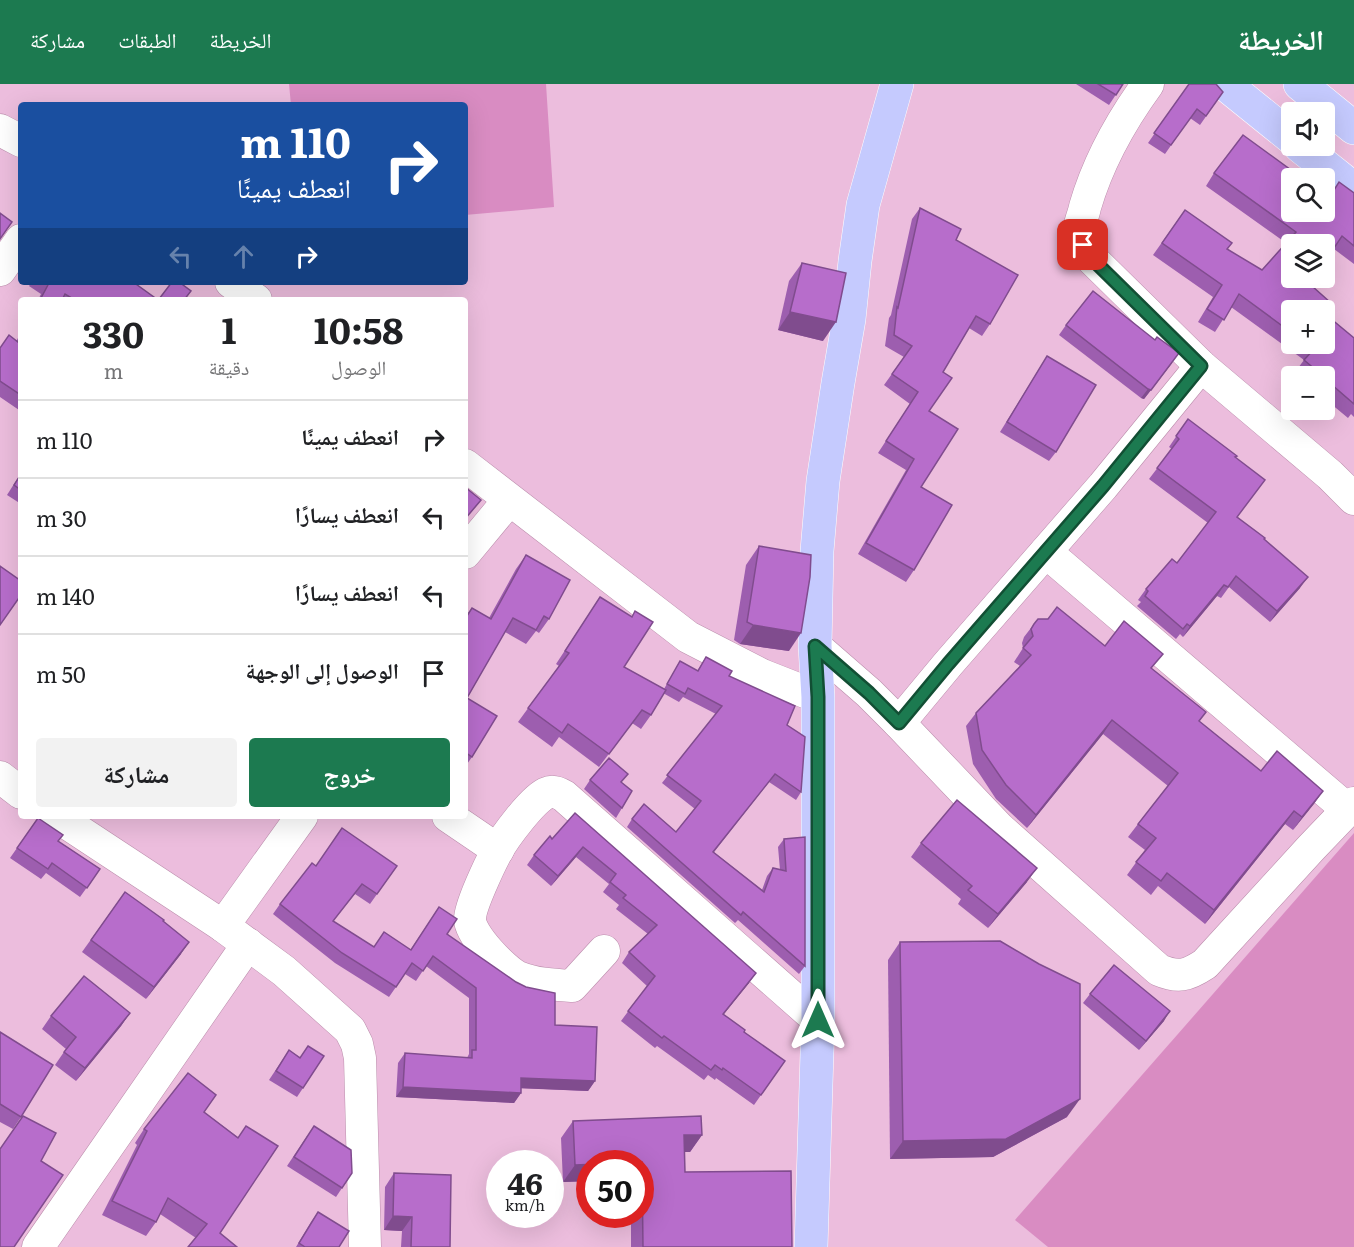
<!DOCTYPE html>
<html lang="ar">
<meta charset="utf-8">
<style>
:root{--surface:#fff;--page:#f2f2f2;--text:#202124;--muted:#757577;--line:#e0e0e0;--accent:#1c7a50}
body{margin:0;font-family:Literata,"Noto Naskh Arabic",serif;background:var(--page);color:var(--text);direction:rtl;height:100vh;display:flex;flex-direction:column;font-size:22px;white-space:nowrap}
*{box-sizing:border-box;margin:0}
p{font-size:20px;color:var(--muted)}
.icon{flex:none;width:33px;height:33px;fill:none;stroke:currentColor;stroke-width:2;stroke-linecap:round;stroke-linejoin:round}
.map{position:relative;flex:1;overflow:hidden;direction:ltr}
.panel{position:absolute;left:18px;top:213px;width:450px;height:522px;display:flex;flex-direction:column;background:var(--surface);border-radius:6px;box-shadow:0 6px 24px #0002;direction:rtl}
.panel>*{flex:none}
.top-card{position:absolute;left:18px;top:18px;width:450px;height:183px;border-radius:6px;box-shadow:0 6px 24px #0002;direction:rtl;background:#1a4fa0;color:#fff;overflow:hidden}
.controls{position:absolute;left:1281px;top:18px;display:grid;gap:12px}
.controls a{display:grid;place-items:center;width:54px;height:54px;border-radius:6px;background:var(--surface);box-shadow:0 6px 24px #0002;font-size:30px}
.speed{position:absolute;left:486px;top:1066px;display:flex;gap:12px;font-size:30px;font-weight:700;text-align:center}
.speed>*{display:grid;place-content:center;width:78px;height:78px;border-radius:50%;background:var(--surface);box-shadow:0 6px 24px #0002;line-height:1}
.speed small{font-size:15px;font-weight:400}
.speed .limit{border:9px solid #d22;background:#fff;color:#111}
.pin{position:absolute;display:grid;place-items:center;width:51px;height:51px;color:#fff;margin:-26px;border-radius:12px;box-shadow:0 3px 9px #0006}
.me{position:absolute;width:66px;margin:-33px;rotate:0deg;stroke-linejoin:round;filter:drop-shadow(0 0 4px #0008)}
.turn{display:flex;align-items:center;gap:21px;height:126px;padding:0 18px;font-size:27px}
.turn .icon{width:78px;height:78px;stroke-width:2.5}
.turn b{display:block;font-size:42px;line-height:51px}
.lanes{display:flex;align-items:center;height:57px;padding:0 18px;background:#0003;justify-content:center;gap:30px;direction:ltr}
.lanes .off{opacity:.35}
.eta{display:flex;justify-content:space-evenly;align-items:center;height:102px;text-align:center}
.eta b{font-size:36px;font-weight:700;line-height:42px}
.action{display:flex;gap:12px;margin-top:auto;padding:12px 18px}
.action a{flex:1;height:69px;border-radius:6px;background:var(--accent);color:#fff;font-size:24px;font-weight:700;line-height:69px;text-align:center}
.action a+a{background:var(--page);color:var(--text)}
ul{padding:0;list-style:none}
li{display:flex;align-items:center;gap:18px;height:78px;padding:0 18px;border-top:2px solid var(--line)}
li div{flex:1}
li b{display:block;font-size:22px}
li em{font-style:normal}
header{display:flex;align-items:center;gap:36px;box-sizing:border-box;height:84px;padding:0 30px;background:var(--accent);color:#fff}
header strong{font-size:28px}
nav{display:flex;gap:33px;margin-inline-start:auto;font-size:21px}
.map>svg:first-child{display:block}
</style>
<header>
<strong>الخريطة</strong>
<nav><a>الخريطة</a><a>الطبقات</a><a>مشاركة</a></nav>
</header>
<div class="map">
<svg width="1354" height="1163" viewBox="0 0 1354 1163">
<rect width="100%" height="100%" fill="#ecbddd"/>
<g fill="#d98cc2">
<path d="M289,0H546L554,123L465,131V21H291Z"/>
<path d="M1354,749V1163H1048L1015,1136Z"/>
</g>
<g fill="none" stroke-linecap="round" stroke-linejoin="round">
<defs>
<g id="minor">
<path d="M1148,0C1121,37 1098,78 1085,123C1084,129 1081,135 1080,141C1079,150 1082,159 1085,168L1201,282L1330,391L1354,415"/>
<path d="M0,46L21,57"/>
<path d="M0,186L21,156"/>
<path d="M231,198L256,216"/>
<path d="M465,381L688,553L762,591L818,613"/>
<path d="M1046,468L1348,726"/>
<path d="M465,469L509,416"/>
<path d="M815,562L869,609L899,639L999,744L1159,886C1178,894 1187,892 1205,880L1311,764L1354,719"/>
<path d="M899,639L948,580L1103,402L1201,282"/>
<path d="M0,693L21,709"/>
<path d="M56,732L223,842L284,887L350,946L357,960L360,974L365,1163"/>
<path d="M448,732L498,766"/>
<path d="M223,842L302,732"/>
<path d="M604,867L572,902C554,901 535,900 518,893C505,887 469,850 470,835C470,822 490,780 497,767C504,754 534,713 547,709C553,706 559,709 564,712L818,936"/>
<path d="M38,1163L248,860"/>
</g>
<g id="major">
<path d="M1225,0L1292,54"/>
<path d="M1300,0L1354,44"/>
<path d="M1300,62L1354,105"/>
<path d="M811,1163L818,936V613L815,562L817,467L823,397L838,299L849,235L855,177L863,121L897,0"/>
</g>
</defs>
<use href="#minor" stroke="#bb8eac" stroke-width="33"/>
<use href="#major" stroke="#fff" stroke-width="34"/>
<use href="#minor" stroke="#fff" stroke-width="32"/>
<use href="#major" stroke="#c5cafe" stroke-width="33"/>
</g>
<g fill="#9d5eaf">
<path d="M1076,0H1123L1109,21Z"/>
<path d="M1189,0L1223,8L1200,41L1190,34L1165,70L1148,59Z"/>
<path d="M1214,89L1329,113L1351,108L1354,109V180L1334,165L1324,179V160L1292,194H1304L1292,226V260H1324L1354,254V333L1351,330L1348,334L1324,314V292H1300L1295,288L1304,276L1231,223L1215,248L1198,238L1213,213L1153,171L1185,126L1227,165L1262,186L1286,159L1206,102Z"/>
<path d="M920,124L956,156L990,240L982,252L969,244L943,288L929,327L921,403L914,486L906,498L858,470L906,386L878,369L910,320L884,301L904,273L885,262L889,234L891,231L912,135Z"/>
<path d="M802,179L823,257L778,246L789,197Z"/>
<path d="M32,198H133L158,216H38L41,210L29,202Z"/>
<path d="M1066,241L1172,279L1144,315L1141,314L1059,251Z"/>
<path d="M21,248V323L19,326L0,313V264L17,256Z"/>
<path d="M1047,272L1056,368L1049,377L1000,348Z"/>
<path d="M1188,335L1235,373L1237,433L1264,455L1300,504L1270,538L1229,503L1221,514L1217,512L1183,553L1180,550L1176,555L1137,522L1141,518L1138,516L1146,505L1177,479L1208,439L1149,395L1172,365L1169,363Z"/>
<path d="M21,389V420L7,411Z"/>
<path d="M759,462L789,567L740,560L734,556L746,481Z"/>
<path d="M526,471L549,535L539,549L536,547L526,560L505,548L467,614L472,673L465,683V533L472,524L489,534L516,485Z"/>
<path d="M600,513L624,583L664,605L680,577L697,587L706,573L787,641L801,708L796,716L769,698L714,768L762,806L767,792L773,784L780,786L778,763L784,755L805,882L799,890L738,836L735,839L627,743L632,735L676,748L695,725L662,699L716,630L683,613L679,618L663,609L651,631L641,645L632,639L599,683L559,653L552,663L518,638L559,582L556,580Z"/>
<path d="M1034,540L1105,562L1152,585L1206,628L1199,637L1261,687L1323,707L1293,746L1285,740L1205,840L1158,802L1151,811L1127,791L1145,766L1128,753L1138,740L1168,702L1103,650L1027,744L996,715L973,680L966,642L976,629L1020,582L1014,578L1023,564L1022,559L1024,553Z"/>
<path d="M590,696L622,698V724L616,734L584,705Z"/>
<path d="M575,729L749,899L723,930L744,948L785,977L754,1021L716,994L715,996L708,991L704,996L657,962L655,964L621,937L647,902L622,879L629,868L648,850L616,825L619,821L603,808L609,800L576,773L551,802L527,781L534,771L552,755Z"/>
<path d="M38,734L58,757L100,785L80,813L46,789L41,795L10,774Z"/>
<path d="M921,759L1027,798L988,844L958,820L961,815L911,773Z"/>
<path d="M316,782H397L370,820L355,810L333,837L374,863L411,865L439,823L447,850L555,941L595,997L588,1007L521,1004V1009L514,1019L396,1013L398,979L405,969L467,974L469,970V914L426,882L416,897L405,890L389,913L335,879L273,830L280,820Z"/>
<path d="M125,808L163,837L181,870L146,915L82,868Z"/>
<path d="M900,858L1067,1033L993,1073L890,1075L888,876Z"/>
<path d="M1090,910L1164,937L1139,966L1083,919Z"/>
<path d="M130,929L121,942L76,997L55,981L66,965L42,945L51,932Z"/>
<path d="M0,948L21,1033L13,1045L0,1038Z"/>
<path d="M289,966L300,973L303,1004L297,1013L269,996Z"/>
<path d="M204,1028L238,1053L278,1062L196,1154L160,1130L156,1138L146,1152L102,1131L137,1061L135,1059L144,1045Z"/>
<path d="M573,1037L702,1051L690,1068H685V1088L792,1163H631V1131H640V1080H590V1097L563,1098L561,1054Z"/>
<path d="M307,1052L352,1089L336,1113L287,1082Z"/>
<path d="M394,1089L450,1163H401L402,1147L384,1146L385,1103Z"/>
<path d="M318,1128L339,1163H296L311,1138Z"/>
</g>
<g fill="#804c8e">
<path d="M790,228L836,238L823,257L778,246Z"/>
<path d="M1172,279L1144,315L1141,314L1148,305Z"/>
<path d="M1308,493L1300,504L1270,538L1277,527Z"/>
<path d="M1224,501L1217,512L1183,553L1190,542Z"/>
<path d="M753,541L801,549L789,567L740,560Z"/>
<path d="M1112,636L1103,650L1027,744L1036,731Z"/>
<path d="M1323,707L1314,720L1293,746L1302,733Z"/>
<path d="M1294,727L1285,740L1205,840L1214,826Z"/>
<path d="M583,763L576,773L551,802L558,792Z"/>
<path d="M1037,784L1027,798L988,844L998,830Z"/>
<path d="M189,858L181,870L146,915L154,903Z"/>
<path d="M756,889L749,899L716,940L723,930Z"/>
<path d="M1170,927L1164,937L1139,966L1146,957Z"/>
<path d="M130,929L121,942L76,997L85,984Z"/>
<path d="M521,994L595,997L588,1007L514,1004Z"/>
<path d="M403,1003L521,1009L514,1019L396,1013Z"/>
<path d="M1080,1015L1067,1033L993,1073L890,1075L903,1057Z"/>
<path d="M684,1051H702L690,1068H672Z"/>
<path d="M642,1078L640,1081V1080H591Z"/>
<path d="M590,1080V1097L563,1098L575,1081Z"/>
<path d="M393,1132L412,1133L402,1147L384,1146Z"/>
</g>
<g fill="#b76dcb" stroke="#804c8e" stroke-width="1.5">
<path d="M1098,0H1123L1116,11Z"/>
<path d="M1189,0H1216L1223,8L1206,32L1197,25L1171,61L1154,49Z"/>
<path d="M1243,51L1302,94H1292V128H1324V111L1329,114L1339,98L1354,109V162L1342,152L1332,167L1328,164L1324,167V160H1292V194H1303L1331,219L1324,226H1292V249L1239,210L1224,236L1207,225L1222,201L1162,159L1185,126L1232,159L1227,165L1262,186L1296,148L1214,89Z"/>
<path d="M920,124L961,145L956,156L1018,191L990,240L976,232L943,288L952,294L929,327L958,345L921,403L952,421L914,486L866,459L914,375L886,357L918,308L892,290L912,262L894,251L897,223L898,224Z"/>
<path d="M0,129L12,138L0,155Z"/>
<path d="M802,179L846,189L836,238L790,228Z"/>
<path d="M48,198H133L158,216H75L65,210L62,216H40L49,199Z"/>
<path d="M172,198H179L191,207L184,216H161L159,215Z"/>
<path d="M1093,207L1155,256L1157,253L1179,269L1151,306L1148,305L1066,241Z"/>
<path d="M1324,229L1354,254V320L1324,294V292H1323L1304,276L1314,265L1307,260H1324Z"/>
<path d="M9,251L18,258L21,252V311L0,297V264Z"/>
<path d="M1047,272L1096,301L1056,368L1007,338Z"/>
<path d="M1188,335L1237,372L1235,373L1265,396L1237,433L1265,454L1264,455L1308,493L1277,527L1236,492L1228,503L1224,501L1190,542L1187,540L1183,545L1145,512L1148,507L1146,505L1172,475L1177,479L1216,428L1157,384L1179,355L1176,352Z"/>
<path d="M21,390V406L14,401Z"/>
<path d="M465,403L481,416L465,435Z"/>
<path d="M759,462L811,471L810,493L801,549L753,541L747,538Z"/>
<path d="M526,471L570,496L549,535L544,532L536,546L513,534L467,614L497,632L472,673L465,668V535L472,524L491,535Z"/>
<path d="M0,482L21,497V511L0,541Z"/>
<path d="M600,513L632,533L635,527L653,538L624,583L666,606L651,631L642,626L609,670L568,640L562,649L528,624L569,569L565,567Z"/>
<path d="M1057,523L1105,562L1124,537L1163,570L1151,584L1206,628L1199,637L1261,687L1277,667L1323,707L1302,733L1294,727L1214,826L1167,789L1161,797L1136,778L1156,754L1138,740L1178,689L1112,636L1036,731L1006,701L982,666L976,629L1031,571L1023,564L1033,552L1031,545L1034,540L1038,535H1048Z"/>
<path d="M706,573L732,587L729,592L795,622L787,641L805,653L801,708L775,690L713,768L764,808L773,784L786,787L784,755L805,753V882L743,828L741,831L632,735L644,720L676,748L701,717L667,691L722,622L688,604L685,610L667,600L680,577L698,587Z"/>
<path d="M609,674L628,690L621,698L632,707L622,724L590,696Z"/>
<path d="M957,716L1037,784L998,830L968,806L972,802L921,759Z"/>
<path d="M575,729L756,889L723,930L745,946L744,948L785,977L761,1011L723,984L722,986L715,981L711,986L664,952L662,954L628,927L655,892L629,868L657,841L623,814L626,811L610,798L616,790L583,763L558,792L534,771L550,752L552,755Z"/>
<path d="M38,734L63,751L58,757L100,785L87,804L52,779L48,785L17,764Z"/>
<path d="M342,744L397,782L377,810L362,800L333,837L374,863L384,848L411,866L439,823L457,835L447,850L516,898L526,903L555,909V941L597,943L595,997L521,994V1009L403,1003L405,969L472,974V966H476V904L433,872L423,887L412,879L396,903L342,869L280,820L312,779L316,782Z"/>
<path d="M125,808L164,836L163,837L189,858L154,903L91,856Z"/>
<path d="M1000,857L1039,880L1080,900V1015L1006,1055L903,1057L900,858Z"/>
<path d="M1114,881L1170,927L1146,957L1090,910Z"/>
<path d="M84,892L130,929L85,984L64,968L76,953L51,932Z"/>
<path d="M0,948L53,981L21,1033L0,1020Z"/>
<path d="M308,962L324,972L303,1004L276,987L289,966L300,974Z"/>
<path d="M188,989L216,1011L204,1028L238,1054L246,1042L278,1062L220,1149L237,1163H188L207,1140L168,1114L156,1138L112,1117L147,1047L144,1045Z"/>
<path d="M23,1032L56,1049L41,1077L63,1091L14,1163H0V1065Z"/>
<path d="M701,1032L702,1051H684L685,1088L791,1087L792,1163H643L642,1078L575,1081L573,1037Z"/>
<path d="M314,1042L351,1066L352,1089L342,1104L294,1073Z"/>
<path d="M394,1089L451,1091L450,1163H411L412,1133L393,1132Z"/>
<path d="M318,1128L349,1147L339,1163H305L299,1159Z"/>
</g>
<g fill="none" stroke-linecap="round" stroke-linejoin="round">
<defs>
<path id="route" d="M818,936V613L815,562L869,609L899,639L948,580L1103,402L1201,282L1085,168L1083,161"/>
</defs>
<use href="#route" stroke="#124f34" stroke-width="15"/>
<use href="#route" stroke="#1c7a50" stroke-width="10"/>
</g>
</svg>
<div class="controls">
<a><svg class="icon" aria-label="sound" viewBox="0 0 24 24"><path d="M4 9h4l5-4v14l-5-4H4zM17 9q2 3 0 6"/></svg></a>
<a><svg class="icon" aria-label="search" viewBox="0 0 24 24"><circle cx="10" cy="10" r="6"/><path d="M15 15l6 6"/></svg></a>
<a><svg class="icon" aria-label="layers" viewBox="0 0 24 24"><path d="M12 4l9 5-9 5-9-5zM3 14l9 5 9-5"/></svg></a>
<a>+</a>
<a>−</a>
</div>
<div class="speed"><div>46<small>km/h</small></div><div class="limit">50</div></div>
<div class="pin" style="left:1083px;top:161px;background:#d93025"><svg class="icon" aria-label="arrive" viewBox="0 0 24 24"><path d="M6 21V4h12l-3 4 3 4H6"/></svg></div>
<svg class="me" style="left:818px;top:936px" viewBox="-20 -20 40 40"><path d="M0-17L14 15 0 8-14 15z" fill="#1c7a50" stroke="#fff" stroke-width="4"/></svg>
<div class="top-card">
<div class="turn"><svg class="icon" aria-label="right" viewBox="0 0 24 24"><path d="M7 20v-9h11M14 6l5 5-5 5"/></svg><div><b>110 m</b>انعطف يمينًا</div></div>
<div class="lanes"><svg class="icon off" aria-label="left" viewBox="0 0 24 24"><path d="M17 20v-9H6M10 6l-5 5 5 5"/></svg><svg class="icon off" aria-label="ahead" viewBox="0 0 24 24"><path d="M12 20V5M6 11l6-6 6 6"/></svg><svg class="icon" aria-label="right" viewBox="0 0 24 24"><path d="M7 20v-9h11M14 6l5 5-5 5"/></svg></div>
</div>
<section class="panel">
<div class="eta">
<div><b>10:58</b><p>الوصول</p></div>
<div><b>1</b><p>دقيقة</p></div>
<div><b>330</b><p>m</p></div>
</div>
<ul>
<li><svg class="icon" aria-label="right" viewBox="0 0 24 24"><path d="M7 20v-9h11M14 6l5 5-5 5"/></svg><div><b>انعطف يمينًا</b></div><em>110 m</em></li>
<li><svg class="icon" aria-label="left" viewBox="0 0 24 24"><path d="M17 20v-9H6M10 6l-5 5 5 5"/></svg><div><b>انعطف يسارًا</b></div><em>30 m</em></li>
<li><svg class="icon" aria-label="left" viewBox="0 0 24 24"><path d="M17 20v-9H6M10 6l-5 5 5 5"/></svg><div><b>انعطف يسارًا</b></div><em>140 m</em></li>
<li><svg class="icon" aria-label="arrive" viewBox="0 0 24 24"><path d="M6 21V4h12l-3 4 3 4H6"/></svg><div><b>الوصول إلى الوجهة</b></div><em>50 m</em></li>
</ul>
<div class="action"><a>خروج</a><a>مشاركة</a></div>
</section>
</div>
